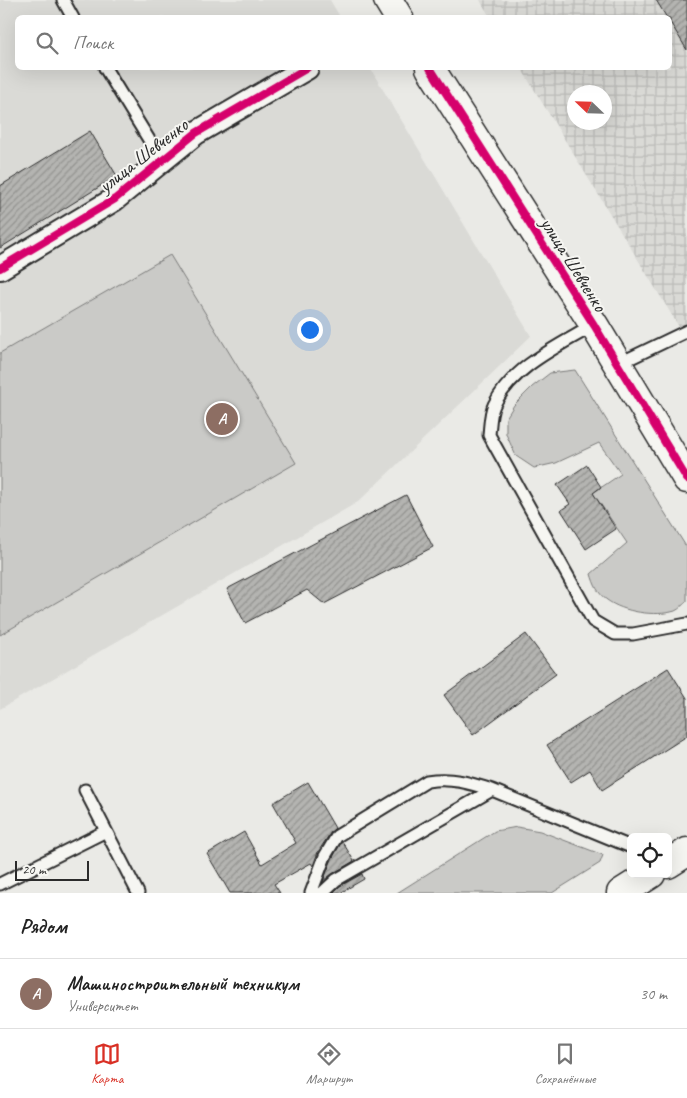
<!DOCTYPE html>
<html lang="ru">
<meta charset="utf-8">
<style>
:root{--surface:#fff;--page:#f6f6f6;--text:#222;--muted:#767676;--line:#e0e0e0;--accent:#d93025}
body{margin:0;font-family:Caveat,sans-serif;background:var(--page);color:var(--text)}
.controls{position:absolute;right:15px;bottom:15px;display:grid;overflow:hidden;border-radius:8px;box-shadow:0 5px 20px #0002}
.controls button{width:45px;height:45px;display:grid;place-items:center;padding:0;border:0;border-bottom:1px solid var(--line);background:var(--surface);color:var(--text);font:25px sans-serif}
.compass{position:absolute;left:567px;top:85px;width:45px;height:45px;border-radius:50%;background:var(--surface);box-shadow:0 5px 20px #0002;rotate:293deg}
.scale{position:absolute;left:15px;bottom:12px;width:74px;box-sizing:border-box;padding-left:5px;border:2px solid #2b2b2b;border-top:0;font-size:14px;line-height:18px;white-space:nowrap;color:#2b2b2b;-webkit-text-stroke:4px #f6f6f2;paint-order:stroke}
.you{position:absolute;left:309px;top:329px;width:18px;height:18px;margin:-12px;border:4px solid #fff;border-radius:50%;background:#1a73e8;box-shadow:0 0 0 8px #1a73e833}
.badge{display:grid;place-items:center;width:32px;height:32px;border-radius:50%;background:var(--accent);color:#fff;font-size:16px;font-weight:700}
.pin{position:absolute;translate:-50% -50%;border:2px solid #fff;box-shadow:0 1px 5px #0006}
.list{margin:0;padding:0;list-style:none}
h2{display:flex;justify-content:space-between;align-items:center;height:65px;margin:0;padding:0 20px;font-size:21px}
h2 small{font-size:16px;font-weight:400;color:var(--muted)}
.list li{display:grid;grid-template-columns:32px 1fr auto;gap:15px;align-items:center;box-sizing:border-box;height:70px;padding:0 20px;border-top:1px solid var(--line)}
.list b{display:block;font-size:19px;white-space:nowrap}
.list p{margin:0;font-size:16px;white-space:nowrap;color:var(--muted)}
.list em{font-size:16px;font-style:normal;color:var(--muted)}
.icon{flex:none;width:28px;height:28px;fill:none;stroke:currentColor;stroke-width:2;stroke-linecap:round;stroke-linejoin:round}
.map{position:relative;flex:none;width:687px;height:893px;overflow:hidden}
.search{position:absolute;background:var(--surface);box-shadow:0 5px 20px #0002;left:15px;right:15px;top:15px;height:55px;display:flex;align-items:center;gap:12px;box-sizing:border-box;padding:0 18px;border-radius:8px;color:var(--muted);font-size:19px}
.sheet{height:135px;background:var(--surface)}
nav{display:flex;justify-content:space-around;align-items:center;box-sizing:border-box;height:70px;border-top:1px solid var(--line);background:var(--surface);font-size:14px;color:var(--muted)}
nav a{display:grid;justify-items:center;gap:2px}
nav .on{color:var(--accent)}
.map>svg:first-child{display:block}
.built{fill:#dadad6}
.industrial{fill:url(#industrial-grid);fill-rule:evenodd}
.green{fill:#cacac7;stroke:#7a7a79}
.building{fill:url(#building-hatch);stroke:#2b2b2b}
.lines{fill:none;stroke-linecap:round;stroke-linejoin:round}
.lane-casing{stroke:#2b2b2b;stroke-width:15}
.street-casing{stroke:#2b2b2b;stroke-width:26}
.secondary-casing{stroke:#2b2b2b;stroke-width:31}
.primary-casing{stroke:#2b2b2b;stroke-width:31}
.lane{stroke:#f6f6f2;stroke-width:11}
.street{stroke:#f6f6f2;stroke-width:22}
.secondary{stroke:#f6f6f2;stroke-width:28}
.primary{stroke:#f6f6f2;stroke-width:28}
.cycleway-casing{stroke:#f6f6f2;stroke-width:11}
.cycleway{stroke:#d6006c;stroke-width:8}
.labels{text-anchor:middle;stroke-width:4;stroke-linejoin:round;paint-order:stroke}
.street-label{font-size:20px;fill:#2b2b2b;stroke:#f6f6f2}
</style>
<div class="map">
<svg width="687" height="893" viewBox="0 0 687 893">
<defs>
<pattern id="industrial-grid" width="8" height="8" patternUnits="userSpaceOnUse" patternTransform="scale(1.25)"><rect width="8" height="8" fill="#dadad6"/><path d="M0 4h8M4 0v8" fill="none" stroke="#bbbbb8"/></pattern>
<pattern id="building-hatch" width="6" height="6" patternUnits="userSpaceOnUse" patternTransform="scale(1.25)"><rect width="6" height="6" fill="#b4b4b1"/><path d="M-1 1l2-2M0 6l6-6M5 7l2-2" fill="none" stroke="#939390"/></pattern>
</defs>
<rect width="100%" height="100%" fill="#eaeae6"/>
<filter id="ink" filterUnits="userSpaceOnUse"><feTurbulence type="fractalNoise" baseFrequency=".02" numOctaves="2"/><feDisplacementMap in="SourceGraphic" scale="10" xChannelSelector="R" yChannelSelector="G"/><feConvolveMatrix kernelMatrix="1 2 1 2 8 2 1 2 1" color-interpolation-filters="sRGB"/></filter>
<g filter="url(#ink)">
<path class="built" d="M 0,0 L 330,0 L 340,17 L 18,18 L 18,68 L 370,68 L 531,336 L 358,502 L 0,709 Z"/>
<path class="industrial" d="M 480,0 L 687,0 L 687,340 L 521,68 L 670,68 L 670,18 L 490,17 ZM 574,92 L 604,92 L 604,122 L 574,122 Z"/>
<path class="green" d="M 170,255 L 296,463 L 0,635 L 0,353 Z
M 575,370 L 687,548 L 687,601 C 683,604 680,609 675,611 C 655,617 623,612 607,600 C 598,594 594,584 591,574 L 627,543 L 593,493 L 621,474 L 599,443 L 556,463 L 534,468 L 516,456 L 506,434 L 506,418 L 514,405 L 532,387 L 550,373 Z
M 517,827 L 540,831 L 603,855 L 600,863 L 552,893 L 397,893 L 495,831 Z"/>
<path class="building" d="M 656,0 L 687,0 L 687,50 L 670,22 L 670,18 L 667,18 Z
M 90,131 L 117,176 L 0,248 L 0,186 Z
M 587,465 L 601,487 L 593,493 L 616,529 L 586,549 L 561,510 L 570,504 L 557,485 Z
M 406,495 L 433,547 L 324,604 L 307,590 L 245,623 L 227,589 Z
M 526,634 L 556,674 L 473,735 L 444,695 Z
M 668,668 L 687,698 L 687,736 L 602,790 L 590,770 L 571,782 L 547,745 Z
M 308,782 L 335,828 L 331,832 L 318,852 L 313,866 L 311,863 L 274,884 L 280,893 L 230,893 L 207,854 L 244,832 L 262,864 L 296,843 L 273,803 Z
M 342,841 L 354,861 L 332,874 L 323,881 L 332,859 Z
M 362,874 L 364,879 L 340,893 L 333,893 L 340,886 Z"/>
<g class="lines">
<g class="lane-casing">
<path id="lane" d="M 63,0 L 73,18
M 105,68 L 162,161
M 594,325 C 559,346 513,366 494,405 C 490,413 490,426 489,435 L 593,621 L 615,634 L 633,634 L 687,624
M 618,364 L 687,331
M 85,790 L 138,893
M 0,884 L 106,831
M 311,893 L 325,856 L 337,836 L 427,781 C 451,777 470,783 492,790
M 322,893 L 336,880 L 492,790 L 631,847"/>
</g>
<g class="street-casing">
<path id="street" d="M 0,268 L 115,199 L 196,133 L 307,68"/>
</g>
<g class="secondary-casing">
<path id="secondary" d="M 388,0 L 399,18
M 430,68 L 594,325 L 687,479"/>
</g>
<g class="primary-casing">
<path id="primary" d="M 668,864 L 687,852
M 621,893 L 651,874"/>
</g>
<use href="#lane" class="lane"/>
<use href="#street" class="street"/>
<use href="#secondary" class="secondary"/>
<use href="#primary" class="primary"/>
<g class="cycleway-casing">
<path id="cycleway" d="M 430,68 L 594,325 L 687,479
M 0,268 L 115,199 L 196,133 L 307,68"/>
</g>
<use href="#cycleway" class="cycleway"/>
</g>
</g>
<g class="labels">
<g class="street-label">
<text transform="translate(143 155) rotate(-38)" y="7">улица Шевченко</text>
<text transform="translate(574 264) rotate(58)" y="7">улица Шевченко</text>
</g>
</g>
</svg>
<div class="controls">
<button><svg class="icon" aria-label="locate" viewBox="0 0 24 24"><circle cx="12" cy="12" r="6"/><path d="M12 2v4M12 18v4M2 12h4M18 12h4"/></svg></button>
</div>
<svg class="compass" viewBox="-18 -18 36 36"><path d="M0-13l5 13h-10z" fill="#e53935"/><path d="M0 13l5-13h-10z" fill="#767676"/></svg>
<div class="scale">20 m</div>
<div class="you"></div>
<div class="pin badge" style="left:222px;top:419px;background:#8d6e63">A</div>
<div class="search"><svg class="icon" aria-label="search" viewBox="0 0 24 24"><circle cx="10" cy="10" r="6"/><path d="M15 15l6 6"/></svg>Поиск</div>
</div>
<section class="sheet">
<h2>Рядом<small></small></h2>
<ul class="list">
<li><span class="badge" style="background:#8d6e63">A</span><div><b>Машиностроительный техникум</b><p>Университет</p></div><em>30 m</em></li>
</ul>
</section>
<nav>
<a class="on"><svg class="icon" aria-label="map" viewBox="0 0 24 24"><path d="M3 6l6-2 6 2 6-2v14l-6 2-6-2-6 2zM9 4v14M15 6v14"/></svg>Карта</a>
<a><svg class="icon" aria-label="directions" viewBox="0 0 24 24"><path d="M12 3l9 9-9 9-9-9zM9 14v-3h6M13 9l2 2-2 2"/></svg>Маршрут</a>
<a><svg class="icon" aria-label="saved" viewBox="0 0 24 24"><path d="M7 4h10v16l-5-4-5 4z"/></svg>Сохранённые</a>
</nav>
